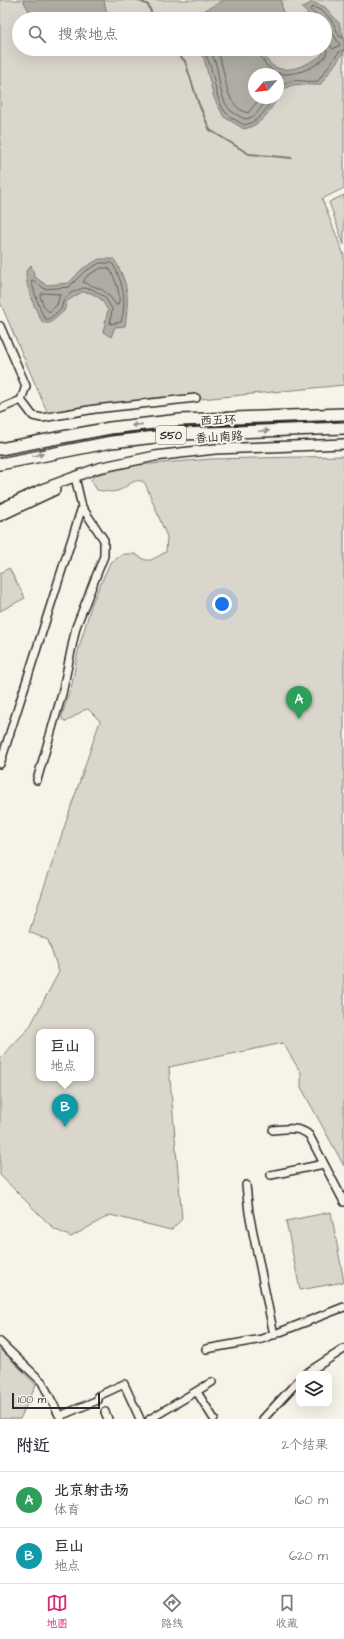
<!DOCTYPE html>
<html lang="zh">
<meta charset="utf-8">
<style>
:root{--surface:#fff;--page:#f2f2f3;--text:#2b2b33;--muted:#7c7c81;--line:#e1e1e2;--accent:#db2777}
body{margin:0;font-family:"Architects Daughter","LXGW WenKai TC",sans-serif;background:var(--page);color:var(--text)}
.controls{position:absolute;right:12px;bottom:12px;display:grid;overflow:hidden;border-radius:8px;box-shadow:0 4px 16px #0002}
.controls button{width:36px;height:36px;display:grid;place-items:center;padding:0;border:0;border-bottom:1px solid var(--line);background:var(--surface);color:var(--text);font:20px sans-serif}
.compass{position:absolute;left:248px;top:68px;width:36px;height:36px;border-radius:50%;background:var(--surface);box-shadow:0 4px 16px #0002;rotate:242deg}
.scale{position:absolute;left:12px;bottom:10px;width:88px;box-sizing:border-box;padding-left:4px;border:2px solid #2b2b2b;border-top:0;font-size:11px;line-height:14px;white-space:nowrap;color:#2b2b2b;-webkit-text-stroke:3px #f7f3e8;paint-order:stroke}
.you{position:absolute;left:222px;top:604px;width:14px;height:14px;margin:-10px;border:3px solid #fff;border-radius:50%;background:#1a73e8;box-shadow:0 0 0 6px #1a73e833}
.badge{display:grid;place-items:center;width:26px;height:26px;border-radius:50%;background:var(--accent);color:#fff;font-size:13px;font-weight:700}
.pin{position:absolute;translate:-50% -33px;filter:drop-shadow(0 1px 2px #0008)}
.pin::after{content:'';position:absolute;top:21px;width:14px;height:12px;background:inherit;clip-path:polygon(0 0,100% 0,50% 100%)}
.popup{position:absolute;left:36px;top:1029px;width:58px;height:52px;box-sizing:border-box;display:grid;place-content:center;border-radius:8px;background:var(--surface);filter:drop-shadow(0 1px 3px #0005);font-size:13px;white-space:nowrap;color:var(--muted)}
.popup b{font-size:15px;color:var(--text)}
.popup::after{content:'';position:absolute;left:50%;top:100%;margin-left:-8px;border:8px solid transparent;border-top-color:var(--surface)}
.list{margin:0;padding:0;list-style:none}
h2{display:flex;justify-content:space-between;align-items:center;height:52px;margin:0;padding:0 16px;font-size:17px}
h2 small{font-size:13px;font-weight:400;color:var(--muted)}
.list li{display:grid;grid-template-columns:26px 1fr auto;gap:12px;align-items:center;box-sizing:border-box;height:56px;padding:0 16px;border-top:1px solid var(--line)}
.list b{display:block;font-size:15px;white-space:nowrap}
.list p{margin:0;font-size:13px;white-space:nowrap;color:var(--muted)}
.list em{font-size:13px;font-style:normal;color:var(--muted)}
.icon{flex:none;width:22px;height:22px;fill:none;stroke:currentColor;stroke-width:2;stroke-linecap:round;stroke-linejoin:round}
.map{position:relative;flex:none;width:344px;height:1419px;overflow:hidden}
.search{position:absolute;background:var(--surface);box-shadow:0 4px 16px #0002;left:12px;right:12px;top:12px;height:44px;display:flex;align-items:center;gap:10px;box-sizing:border-box;padding:0 14px;border-radius:22px;color:var(--muted);font-size:15px}
.sheet{height:164px;background:var(--surface)}
nav{display:flex;justify-content:space-around;align-items:center;box-sizing:border-box;height:56px;border-top:1px solid var(--line);background:var(--surface);font-size:11px;color:var(--muted)}
nav a{display:grid;justify-items:center;gap:2px}
nav .on{color:var(--accent)}
.map>svg:first-child{display:block}
.green{fill:#dad6cc;stroke:#82807c;fill-rule:evenodd}
.water{fill:#afaca4;stroke:#7a7874}
.lines{fill:none;stroke-linecap:round;stroke-linejoin:round}
.shore{stroke:#605f5b;stroke-width:1}
.stream{stroke:#7a7874;stroke-width:2}
.minor-casing{stroke:#2b2b2b;stroke-width:10}
.major-casing{stroke:#2b2b2b;stroke-width:12}
.highway-casing{stroke:#2b2b2b;stroke-width:14}
.minor{stroke:#f7f3e8;stroke-width:7}
.major{stroke:#f7f3e8;stroke-width:9}
.highway{stroke:#f7f3e8;stroke-width:11}
.oneway{fill:#918f8a}
.labels{text-anchor:middle;stroke-width:4;stroke-linejoin:round;paint-order:stroke}
.shield{fill:#f7f3e8;stroke:#686764;stroke-width:1}
.shield-label{font-size:11px;font-weight:bold;fill:#2b2b2b}
.street-label{font-size:12px;fill:#2b2b2b;stroke:#f7f3e8}
</style>
<div class="map">
<svg width="344" height="1419" viewBox="0 0 344 1419">
<rect width="100%" height="100%" fill="#f7f3e8"/>
<filter id="ink" filterUnits="userSpaceOnUse"><feTurbulence type="fractalNoise" baseFrequency=".025" numOctaves="2"/><feDisplacementMap in="SourceGraphic" scale="8" xChannelSelector="R" yChannelSelector="G"/><feConvolveMatrix kernelMatrix="1 2 1 2 8 2 1 2 1" color-interpolation-filters="sRGB"/></filter>
<g filter="url(#ink)">
<path class="green" d="M 0,0 L 344,0 L 344,188 L 322,199 L 344,255 L 344,385 L 48,414 L 0,302 ZM 19,19 L 325,19 L 325,49 L 19,49 ZM 254,74 L 278,74 L 278,98 L 254,98 Z
M 344,195 L 344,245 L 329,202 Z
M 344,456 L 344,1166 L 301,1087 L 301,1073 L 283,1043 L 169,1067 L 182,1219 L 171,1230 L 110,1215 L 71,1237 L 54,1229 L 0,1175 L 0,1058 L 29,1028 L 59,972 L 48,940 L 29,932 L 100,721 L 88,709 L 84,710 L 66,722 L 62,719 L 62,715 L 72,684 L 78,651 L 92,603 L 110,563 L 123,554 L 135,554 L 145,560 L 151,560 L 166,552 L 167,537 L 145,483 C 134,475 127,489 117,491 C 111,493 104,491 97,490 L 91,480 L 95,475 L 138,465 L 211,459 ZM 39,1032 L 91,1032 L 91,1078 L 39,1078 Z
M 9,568 L 25,598 L 0,611 L 0,573 Z
M 331,1212 L 344,1282 L 300,1290 L 286,1221 Z
M 0,1348 L 36,1385 L 20,1419 L 0,1419 Z"/>
<path class="water" d="M 23,0 L 104,0 L 108,19 L 33,19 Z
M 224,0 L 281,0 L 283,14 L 277,19 L 183,19 L 196,15 Z
M 312,2 L 325,7 L 339,23 L 344,40 L 344,52 L 320,85 C 302,86 289,79 278,97 L 278,74 L 254,74 L 254,98 L 277,98 C 269,113 261,125 244,129 L 224,117 L 214,98 L 204,58 L 195,49 L 263,49 C 270,82 303,68 322,55 L 323,49 L 325,49 L 325,19 L 314,19 L 302,8 Z
M 99,259 L 114,259 C 129,284 129,298 125,326 L 115,327 L 111,337 L 103,332 L 108,310 L 101,299 L 91,293 L 82,292 L 67,301 L 64,311 L 50,323 L 43,323 C 34,307 26,290 26,271 L 31,265 L 35,277 L 46,285 L 69,283 L 82,269 Z"/>
<g class="lines">
<path class="shore" d="M 316,19 L 316,15 L 310,10 L 312,7 C 327,10 334,23 339,36 L 344,38
M 325,21 L 340,45 L 333,49 L 325,40
M 201,49 C 218,67 211,99 228,115 C 233,119 239,122 244,125 C 259,122 266,110 273,98
M 208,49 C 223,66 215,95 231,111 C 235,114 241,117 245,119 C 256,118 262,107 267,98
M 216,49 C 228,68 221,106 248,113 L 260,98
M 259,49 C 260,60 271,74 283,74 C 297,75 325,65 327,51 L 325,46
M 278,90 C 291,75 301,83 318,81 L 339,52 L 344,50
M 100,263 L 112,263 C 123,280 127,302 121,322 L 110,324 L 112,309 L 105,297 L 92,289 L 83,288 L 71,293 L 64,299 L 61,309 L 49,319 L 45,319 L 40,309 L 31,281 L 33,280 L 45,289 L 69,287 L 84,272 Z
M 101,268 L 109,268 C 115,277 122,296 118,305 L 116,305 C 103,286 101,290 83,282 L 87,276 Z
M 43,293 L 60,294 L 57,305 L 49,312 L 44,307 L 40,296 Z"/>
<path class="stream" d="M 138,0 L 148,5 L 154,19
M 172,49 L 185,61 L 198,102 L 210,130 L 249,154 L 292,158"/>
<g class="minor-casing">
<path id="minor" d="M 0,326 L 26,386 L 21,400 L 0,409
M 21,400 L 33,416 L 42,418 L 95,409 L 196,398
M 0,764 L 82,507 L 75,477
M 37,780 L 62,694 L 76,627 L 104,556 L 104,540 L 82,507
M 273,1130 C 285,1129 299,1126 309,1135 L 344,1202
M 271,1175 L 324,1164
M 246,1185 L 249,1213 L 274,1335
M 0,1342 L 42,1382 L 61,1419
M 206,1349 L 262,1339 L 344,1307
M 305,1374 L 344,1349
M 197,1392 L 214,1419
M 105,1412 L 108,1419
M 60,1416 L 98,1400 L 98,1396 L 124,1384 L 140,1419
M 150,1419 L 212,1382
M 263,1419 L 299,1380"/>
</g>
<g class="major-casing">
<path id="major" d="M 0,509 L 42,489 L 98,468 L 155,456 L 215,449 L 344,444
M 0,516 L 55,490"/>
</g>
<g class="highway-casing">
<path id="highway" d="M 0,449 L 110,428 L 180,420 L 344,414
M 0,464 L 112,442 L 182,434 L 344,428"/>
</g>
<use href="#minor" class="minor"/>
<use href="#major" class="major"/>
<use href="#highway" class="highway"/>
</g>
<defs><path id="oneway-solid" d="M-6-.8H1V-3.2L6.5 0L1 3.2V.8H-6Z"/></defs>
<g class="oneway">
<use href="#oneway-solid" transform="translate(137 425) rotate(174)"/>
<use href="#oneway-solid" transform="translate(264 431) rotate(-2)"/>
<use href="#oneway-solid" transform="translate(38 455) rotate(-12)"/>
</g>
</g>
<g class="labels">
<rect class="shield" x="156" y="426" width="30" height="18" rx="3"/>
<g class="shield-label">
<text x="171" y="439">S50</text>
</g>
<g class="street-label">
<text transform="translate(218 420) rotate(-2)" y="4">西五环</text>
<text transform="translate(219 437) rotate(-3)" y="4">香山南路</text>
</g>
</g>
</svg>
<div class="controls">
<button><svg class="icon" aria-label="layers" viewBox="0 0 24 24"><path d="M12 4l9 5-9 5-9-5zM3 14l9 5 9-5"/></svg></button>
</div>
<svg class="compass" viewBox="-18 -18 36 36"><path d="M0-13l5 13h-10z" fill="#e53935"/><path d="M0 13l5-13h-10z" fill="#7c7c81"/></svg>
<div class="scale">100 m</div>
<div class="you"></div>
<div class="pin badge" style="left:299px;top:719px;background:#2e9e5b">A</div>
<div class="pin badge" style="left:65px;top:1127px;background:#0f9aa8">B</div>
<div class="popup"><b>巨山</b>地点</div>
<div class="search"><svg class="icon" aria-label="search" viewBox="0 0 24 24"><circle cx="10" cy="10" r="6"/><path d="M15 15l6 6"/></svg>搜索地点</div>
</div>
<section class="sheet">
<h2>附近<small>2个结果</small></h2>
<ul class="list">
<li><span class="badge" style="background:#2e9e5b">A</span><div><b>北京射击场</b><p>体育</p></div><em>160 m</em></li>
<li><span class="badge" style="background:#0f9aa8">B</span><div><b>巨山</b><p>地点</p></div><em>620 m</em></li>
</ul>
</section>
<nav>
<a class="on"><svg class="icon" aria-label="map" viewBox="0 0 24 24"><path d="M3 6l6-2 6 2 6-2v14l-6 2-6-2-6 2zM9 4v14M15 6v14"/></svg>地图</a>
<a><svg class="icon" aria-label="directions" viewBox="0 0 24 24"><path d="M12 3l9 9-9 9-9-9zM9 14v-3h6M13 9l2 2-2 2"/></svg>路线</a>
<a><svg class="icon" aria-label="saved" viewBox="0 0 24 24"><path d="M7 4h10v16l-5-4-5 4z"/></svg>收藏</a>
</nav>
